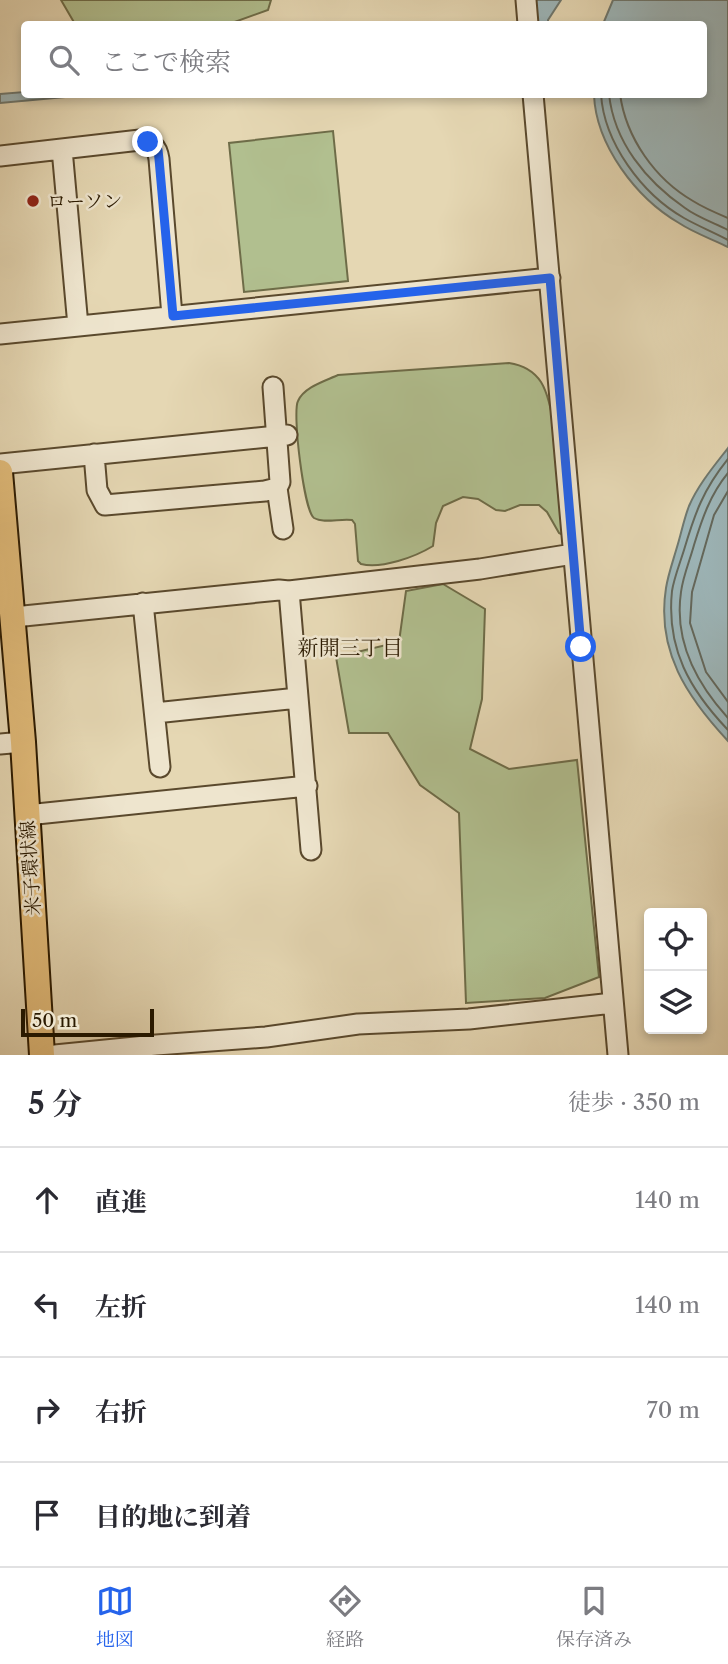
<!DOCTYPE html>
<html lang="ja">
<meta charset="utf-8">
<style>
:root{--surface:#fff;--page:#f2f2f3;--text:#2b2b33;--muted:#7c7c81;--line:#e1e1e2;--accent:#2563eb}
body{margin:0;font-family:"Libre Caslon Text","Noto Serif JP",serif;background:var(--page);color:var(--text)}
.controls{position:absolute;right:21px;bottom:21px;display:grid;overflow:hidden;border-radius:7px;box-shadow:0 4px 10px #0003}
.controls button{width:63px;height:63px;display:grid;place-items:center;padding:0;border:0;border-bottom:2px solid var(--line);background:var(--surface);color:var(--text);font:35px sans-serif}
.scale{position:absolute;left:21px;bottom:18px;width:133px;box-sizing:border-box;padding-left:7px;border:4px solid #2b1a00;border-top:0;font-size:19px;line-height:24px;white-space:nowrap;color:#2b1a00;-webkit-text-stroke:5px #eee5ce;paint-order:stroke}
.stop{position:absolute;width:21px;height:21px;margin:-16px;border:5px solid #2563eb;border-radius:50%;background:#fff}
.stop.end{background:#2563eb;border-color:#fff;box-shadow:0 2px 7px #0008}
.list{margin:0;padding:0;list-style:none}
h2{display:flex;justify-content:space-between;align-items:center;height:91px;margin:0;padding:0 28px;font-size:30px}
h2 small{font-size:23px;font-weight:400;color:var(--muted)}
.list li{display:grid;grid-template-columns:46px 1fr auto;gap:21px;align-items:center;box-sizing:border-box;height:105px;padding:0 28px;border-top:2px solid var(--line)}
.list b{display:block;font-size:26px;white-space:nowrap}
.list em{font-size:23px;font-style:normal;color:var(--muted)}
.icon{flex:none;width:38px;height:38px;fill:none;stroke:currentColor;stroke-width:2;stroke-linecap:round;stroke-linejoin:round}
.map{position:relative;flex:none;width:728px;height:1055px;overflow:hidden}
.search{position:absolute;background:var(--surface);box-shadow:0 4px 10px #0003;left:21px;right:21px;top:21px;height:77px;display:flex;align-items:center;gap:18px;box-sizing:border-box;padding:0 24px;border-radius:7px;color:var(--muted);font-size:26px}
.sheet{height:511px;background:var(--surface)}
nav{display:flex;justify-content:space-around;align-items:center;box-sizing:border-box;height:98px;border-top:2px solid var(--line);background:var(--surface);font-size:19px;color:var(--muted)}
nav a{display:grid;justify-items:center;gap:4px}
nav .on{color:var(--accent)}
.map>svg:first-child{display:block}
.green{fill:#b1bf8f;stroke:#6e6c48;stroke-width:2}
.water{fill:#9db6b9;stroke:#6f786f;stroke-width:2}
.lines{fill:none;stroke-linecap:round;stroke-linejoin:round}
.shore{stroke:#64685c;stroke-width:2}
.minor-casing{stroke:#5a492d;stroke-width:23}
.major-casing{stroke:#2b1a00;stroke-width:28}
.minor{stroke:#eee5ce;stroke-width:19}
.major{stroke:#e2bc7a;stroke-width:24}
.route{stroke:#2563eb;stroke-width:9}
.poi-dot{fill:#8f2418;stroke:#eee5ce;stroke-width:2.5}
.labels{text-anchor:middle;stroke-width:5;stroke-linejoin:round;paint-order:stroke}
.poi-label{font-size:19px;fill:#2b1a00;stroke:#eee5ce;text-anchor:start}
.street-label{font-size:19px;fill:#2b1a00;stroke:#eee5ce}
.neighbourhood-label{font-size:21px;fill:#2b1a00;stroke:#eee5ce}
</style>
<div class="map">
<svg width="728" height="1055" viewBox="0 0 728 1055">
<rect width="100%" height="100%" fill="#e5d7b3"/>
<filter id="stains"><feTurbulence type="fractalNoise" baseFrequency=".00286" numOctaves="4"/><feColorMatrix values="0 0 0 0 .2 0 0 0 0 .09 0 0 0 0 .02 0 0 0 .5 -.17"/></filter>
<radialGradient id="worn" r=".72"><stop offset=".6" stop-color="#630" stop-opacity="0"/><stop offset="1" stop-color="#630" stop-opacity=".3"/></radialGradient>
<path class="green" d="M 61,0 L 271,0 L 268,10 L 229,24 L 75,24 Z
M 333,131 L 348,281 L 244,292 L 229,143 Z
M 509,363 C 523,365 533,370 541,382 C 559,411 559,498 563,535 L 559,533 L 547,512 L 539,505 L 520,505 L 505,511 L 496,510 L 478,499 L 463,497 L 443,506 L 436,523 L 433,546 C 415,557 382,569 361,564 L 358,561 L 355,524 L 352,520 C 341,518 324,524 314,518 C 304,511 292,412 298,401 C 304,387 325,381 338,375 Z
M 443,584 L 485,609 L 482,699 L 470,749 L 509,769 L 577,760 L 599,977 L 545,998 L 466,1003 L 459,813 L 420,785 L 388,733 L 349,733 L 336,657 L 399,642 L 406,591 Z"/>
<path class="water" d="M 535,0 L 561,0 L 548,20 L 548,24 L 536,24 Z
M 613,0 L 728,0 L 728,247 C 712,239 694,233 679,223 C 636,198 596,145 594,95 L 704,94 L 704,24 L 603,24 Z
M 24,92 L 24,94 L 87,95 L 0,103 L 0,94 Z
M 728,448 L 728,741 C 687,697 656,651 666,588 C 668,575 673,561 677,547 C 681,534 684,519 689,506 C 698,485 714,466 728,448 Z"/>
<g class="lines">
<path class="shore" d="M 601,94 C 604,143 642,194 684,218 C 698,226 713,232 728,240
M 609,94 C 614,142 646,181 685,208 C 697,217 714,223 728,230
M 620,94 C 626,138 655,179 693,201 C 704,208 716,213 728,218
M 728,459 C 703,490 695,513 684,550 C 680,563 674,578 672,591 C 666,649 690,690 728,730
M 728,473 C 710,495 702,519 694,545 C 690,560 683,576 681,592 C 674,640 696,683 728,718
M 728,491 L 714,515 L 692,592 L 690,623 L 706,672 L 728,702"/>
<g class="minor-casing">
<path id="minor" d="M 526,0 L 528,24
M 533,94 L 618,1055
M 62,149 L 78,326
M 0,156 L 140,140 C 152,143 157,146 159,159 L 172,316
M 0,334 L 550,278
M 94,454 L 97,490 L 105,505 L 265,491 L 277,488 L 280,482 L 273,387
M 0,464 L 287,435
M 277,488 L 283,529
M 289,591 L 311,850
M 143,603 L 160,767
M 14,617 L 279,590 L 289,591 L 480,569 L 573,554
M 155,713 L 298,698
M 0,744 L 23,742
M 27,815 L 307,786
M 55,1055 L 156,1045 L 266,1037 L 358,1024 L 469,1019 L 613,1003"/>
</g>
<g class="major-casing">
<path id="major" d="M 0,472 L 23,742 L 42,1055"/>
</g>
<use href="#minor" class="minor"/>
<use href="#major" class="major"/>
</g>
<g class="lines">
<path class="route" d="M 148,142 L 158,150 L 159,159 L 173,316 L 550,278 L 581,647"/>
</g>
<circle class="poi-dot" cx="33" cy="201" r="7"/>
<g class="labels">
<g class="poi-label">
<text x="47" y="208">ローソン</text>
</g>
<g class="street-label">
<text transform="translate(30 868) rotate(-94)" y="7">米子環状線</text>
</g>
<g class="neighbourhood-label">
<text x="350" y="655">新開三丁目</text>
</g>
</g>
<rect width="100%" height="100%" filter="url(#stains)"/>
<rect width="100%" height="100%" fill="url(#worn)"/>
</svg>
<div class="controls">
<button><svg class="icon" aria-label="locate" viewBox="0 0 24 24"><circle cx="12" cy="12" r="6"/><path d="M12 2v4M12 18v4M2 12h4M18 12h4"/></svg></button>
<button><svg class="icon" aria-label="layers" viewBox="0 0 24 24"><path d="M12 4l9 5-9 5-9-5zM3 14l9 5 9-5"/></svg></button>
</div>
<div class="scale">50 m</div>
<div class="stop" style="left:581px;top:647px"></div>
<div class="stop end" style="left:148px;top:142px"></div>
<div class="search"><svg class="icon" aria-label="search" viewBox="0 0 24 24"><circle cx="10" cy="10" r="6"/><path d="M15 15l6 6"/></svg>ここで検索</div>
</div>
<section class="sheet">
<h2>5 分<small>徒歩 · 350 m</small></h2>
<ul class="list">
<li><svg class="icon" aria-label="ahead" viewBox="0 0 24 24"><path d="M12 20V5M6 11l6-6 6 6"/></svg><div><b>直進</b></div><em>140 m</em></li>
<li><svg class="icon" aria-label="left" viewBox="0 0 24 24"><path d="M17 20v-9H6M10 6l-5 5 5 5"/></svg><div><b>左折</b></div><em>140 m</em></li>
<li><svg class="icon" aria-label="right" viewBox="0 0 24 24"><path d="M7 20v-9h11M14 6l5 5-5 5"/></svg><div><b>右折</b></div><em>70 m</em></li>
<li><svg class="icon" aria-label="arrive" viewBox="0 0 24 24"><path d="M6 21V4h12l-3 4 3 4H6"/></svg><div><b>目的地に到着</b></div></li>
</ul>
</section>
<nav>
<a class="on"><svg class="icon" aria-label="map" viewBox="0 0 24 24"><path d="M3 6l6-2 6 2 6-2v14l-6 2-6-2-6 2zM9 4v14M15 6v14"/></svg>地図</a>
<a><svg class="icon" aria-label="directions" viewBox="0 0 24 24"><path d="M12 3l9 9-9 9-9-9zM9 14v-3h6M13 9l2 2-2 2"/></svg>経路</a>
<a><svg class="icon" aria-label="saved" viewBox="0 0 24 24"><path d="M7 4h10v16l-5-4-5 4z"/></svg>保存済み</a>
</nav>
